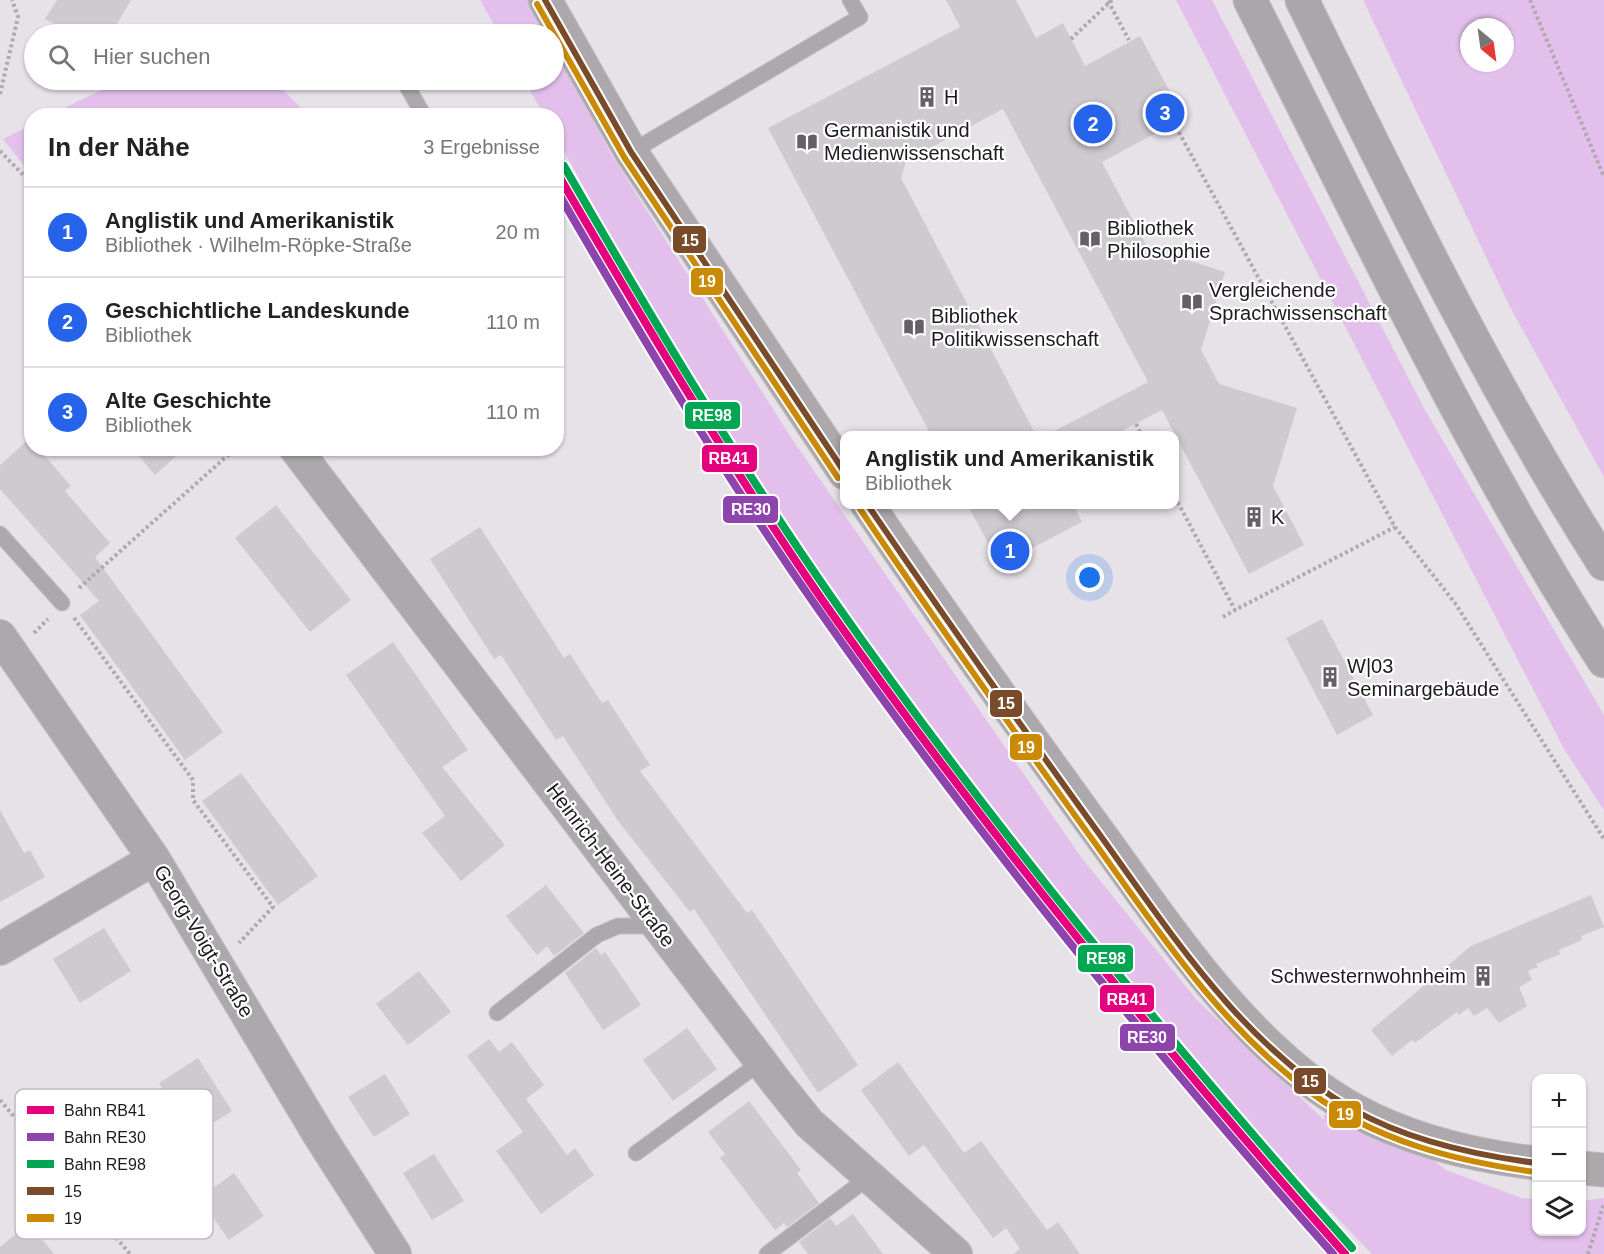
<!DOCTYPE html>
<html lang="de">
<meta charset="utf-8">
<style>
:root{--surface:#fff;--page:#f6f6f6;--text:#222;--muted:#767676;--line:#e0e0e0;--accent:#2563eb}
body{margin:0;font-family:Arial,sans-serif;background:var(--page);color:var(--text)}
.controls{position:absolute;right:18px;bottom:18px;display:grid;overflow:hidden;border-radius:12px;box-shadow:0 2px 4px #0004}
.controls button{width:54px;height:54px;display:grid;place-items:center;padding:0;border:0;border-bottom:2px solid var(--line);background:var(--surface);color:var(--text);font:30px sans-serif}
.compass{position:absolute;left:1460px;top:18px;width:54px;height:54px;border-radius:50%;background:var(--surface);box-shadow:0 2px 4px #0004;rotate:151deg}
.you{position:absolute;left:1090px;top:578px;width:21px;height:21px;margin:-15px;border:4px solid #fff;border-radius:50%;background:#1a73e8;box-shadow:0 0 0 9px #1a73e833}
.badge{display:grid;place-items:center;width:39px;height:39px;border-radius:50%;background:var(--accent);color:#fff;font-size:20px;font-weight:700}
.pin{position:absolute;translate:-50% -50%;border:3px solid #fff;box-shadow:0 2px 6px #0006}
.popup{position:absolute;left:840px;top:431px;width:339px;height:78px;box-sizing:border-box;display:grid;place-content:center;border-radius:12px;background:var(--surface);filter:drop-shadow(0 2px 4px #0005);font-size:20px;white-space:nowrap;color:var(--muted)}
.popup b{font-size:22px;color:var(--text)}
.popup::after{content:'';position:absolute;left:50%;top:100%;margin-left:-12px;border:12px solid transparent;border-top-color:var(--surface)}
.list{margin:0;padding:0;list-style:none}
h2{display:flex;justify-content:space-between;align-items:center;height:78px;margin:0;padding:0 24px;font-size:26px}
h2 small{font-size:20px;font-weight:400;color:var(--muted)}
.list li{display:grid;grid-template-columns:39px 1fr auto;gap:18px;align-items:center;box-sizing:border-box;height:90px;padding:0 24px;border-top:2px solid var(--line)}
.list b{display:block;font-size:22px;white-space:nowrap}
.list p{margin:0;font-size:20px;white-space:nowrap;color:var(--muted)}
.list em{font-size:20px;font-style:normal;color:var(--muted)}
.icon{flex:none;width:33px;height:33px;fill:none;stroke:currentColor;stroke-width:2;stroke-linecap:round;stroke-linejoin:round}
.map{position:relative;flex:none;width:1604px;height:1254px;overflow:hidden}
.search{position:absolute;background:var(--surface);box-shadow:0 2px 4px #0004;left:24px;top:24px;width:540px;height:66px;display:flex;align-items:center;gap:15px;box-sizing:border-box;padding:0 21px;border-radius:33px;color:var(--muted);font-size:22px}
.panel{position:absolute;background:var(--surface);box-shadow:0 2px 4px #0004;left:24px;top:108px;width:540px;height:348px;border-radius:24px}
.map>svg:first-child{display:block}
.green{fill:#e2c0eb;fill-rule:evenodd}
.building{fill:#cfcad0}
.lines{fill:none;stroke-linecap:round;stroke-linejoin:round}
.lane-casing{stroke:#c2bec3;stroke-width:17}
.street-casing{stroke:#c2bec3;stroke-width:34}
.secondary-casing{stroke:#c2bec3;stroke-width:35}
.highway-casing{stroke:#c2bec3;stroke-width:35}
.path{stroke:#aeaaaf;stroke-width:4;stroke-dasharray:3 3;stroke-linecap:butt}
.lane{stroke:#aca9ac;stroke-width:15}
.street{stroke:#aca9ac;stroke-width:32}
.secondary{stroke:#aca8ac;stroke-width:33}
.highway{stroke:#aba6ac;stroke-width:33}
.bus-1-casing{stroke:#fff;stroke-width:10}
.bus-2-casing{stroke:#fff;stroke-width:10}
.bus-1{stroke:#7a4b2a;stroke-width:6}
.bus-2{stroke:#cb8a06;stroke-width:6}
.rail-1-casing{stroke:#fff;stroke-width:12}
.rail-2-casing{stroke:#fff;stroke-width:12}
.rail-3-casing{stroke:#fff;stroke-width:12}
.rail-1{stroke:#e5007d;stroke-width:8}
.rail-2{stroke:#8e44ad;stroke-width:8}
.rail-3{stroke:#00a651;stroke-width:8}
.labels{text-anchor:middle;stroke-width:4.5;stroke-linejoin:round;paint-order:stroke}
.poi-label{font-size:20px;fill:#1d1a1e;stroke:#fff;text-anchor:start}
.street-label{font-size:20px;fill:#1d1a1e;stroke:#fff}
.key{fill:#fff;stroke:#bbbabc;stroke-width:1.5}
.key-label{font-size:16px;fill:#1d1a1e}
.line-badge{stroke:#fff;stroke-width:2}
.badge-label{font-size:16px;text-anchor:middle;font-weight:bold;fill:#fff}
</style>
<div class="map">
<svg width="1604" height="1254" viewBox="0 0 1604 1254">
<rect width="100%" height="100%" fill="#e7e1e8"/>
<path class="green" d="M 480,0 L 528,0 L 547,34 L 499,34 Z
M 1176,0 L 1212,0 L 1425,410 L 1604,715 L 1604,810 L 1564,749 Z
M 1363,0 L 1604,0 L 1604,477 L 1510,307 ZM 1469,27 L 1505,27 L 1505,63 L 1469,63 Z
M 554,47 L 611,154 L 792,439 L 1081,857 L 1196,999 L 1324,1120 L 1324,1114 L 1428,1156 L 1446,1170 L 1522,1198 L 1536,1199 L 1536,1232 L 1582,1232 L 1582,1201 L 1604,1198 L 1604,1254 L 1372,1254 L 1293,1172 L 1041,877 L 896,687 L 748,472 L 628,268 L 557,138 L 556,116 L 544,115 L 524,80 L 554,80 Z
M 122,80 L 273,80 L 308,115 L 50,115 Z
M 31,125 L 31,174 L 3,139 Z"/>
<path class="building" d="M 57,0 L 131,0 L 111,34 L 52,34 L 57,26 L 45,19 Z
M 946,0 L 1016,0 L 1036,38 L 1063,23 L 1085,66 L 1140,36 L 1184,118 L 1102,162 L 1147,247 L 1225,272 L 1201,350 L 1219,384 L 1297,408 L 1273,486 L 1304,545 L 1249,574 L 1162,410 L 1114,435 L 1047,435 L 1148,382 L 1003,109 L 906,161 L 901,178 L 1036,435 L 931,435 L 768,128 L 960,27 Z
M 29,439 L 32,448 L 38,448 L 71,486 L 65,491 L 110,543 L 95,557 L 223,732 L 185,760 L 80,615 L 99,601 L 0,489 L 0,465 Z
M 132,448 L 185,448 L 155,475 Z
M 967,504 L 1073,504 L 1082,522 L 1000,565 Z
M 276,505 L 351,600 L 310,632 L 235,538 Z
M 480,527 L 564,658 L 570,654 L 602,703 L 608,700 L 650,765 L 640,771 L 747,913 L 752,910 L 858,1065 L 818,1093 L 694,909 L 690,912 L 618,821 L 563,736 L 556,740 L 501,655 L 494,659 L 430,559 Z
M 1322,619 L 1373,715 L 1337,735 L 1286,638 Z
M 393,642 L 468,750 L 442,767 L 505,845 L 461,881 L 422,833 L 445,816 L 346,675 Z
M 241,773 L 318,876 L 278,905 L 202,801 Z
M 0,810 L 24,853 L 30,850 L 45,877 L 0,902 Z
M 546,885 L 584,933 L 554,956 L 547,946 L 537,955 L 506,916 Z
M 1591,895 L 1604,927 L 1581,936 L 1582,940 L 1559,950 L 1560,954 L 1536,964 L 1538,967 L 1528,971 L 1532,980 L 1519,987 L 1527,1006 L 1499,1023 L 1487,1008 L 1474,1016 L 1468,1008 L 1459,1015 L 1457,1012 L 1415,1043 L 1412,1040 L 1392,1056 L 1371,1030 L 1471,946 Z
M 104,928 L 131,971 L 80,1003 L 53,959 Z
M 596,948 L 601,955 L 605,952 L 641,1005 L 603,1030 L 565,973 Z
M 419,971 L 451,1012 L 408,1045 L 376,1004 Z
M 687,1028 L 717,1069 L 673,1101 L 643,1060 Z
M 489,1039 L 499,1052 L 512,1042 L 544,1085 L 526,1099 L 567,1155 L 575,1148 L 594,1175 L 541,1214 L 496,1151 L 523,1132 L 467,1056 Z
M 198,1058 L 232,1111 L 174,1148 L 162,1130 L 181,1118 L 159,1083 Z
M 898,1062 L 964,1153 L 981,1141 L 1047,1230 L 1058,1222 L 1080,1254 L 1013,1254 L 1020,1249 L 1006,1228 L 993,1238 L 924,1145 L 909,1156 L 861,1090 Z
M 385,1074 L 410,1114 L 374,1137 L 348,1097 Z
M 749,1101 L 801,1170 L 797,1173 L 819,1203 L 787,1227 L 784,1223 L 775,1230 L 720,1158 L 725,1154 L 708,1132 Z
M 434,1154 L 464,1201 L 432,1220 L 403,1173 Z
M 234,1173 L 264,1216 L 229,1240 L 199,1198 Z
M 853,1214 L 883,1254 L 808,1254 L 799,1242 L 830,1218 L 836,1226 Z
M 29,1223 L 54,1254 L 0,1254 L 0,1247 Z"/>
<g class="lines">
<g class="lane-casing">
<path id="lane" d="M 408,88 L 424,116
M 631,152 L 860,17 L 850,0
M 0,534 L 62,603
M 497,1013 L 597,935 L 618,926 L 658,926
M 636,1153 L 761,1062
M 767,1254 L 869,1177"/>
</g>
<g class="street-casing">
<path id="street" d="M 295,448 L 777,1083 L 809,1123 L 956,1254
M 0,636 L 154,859 L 319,1135 L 395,1254
M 0,949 L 154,859"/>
</g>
<g class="secondary-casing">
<path id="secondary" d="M 545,0 L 631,152 L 845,473
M 867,504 C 943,616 1021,726 1101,836 C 1171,932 1248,1051 1354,1110 C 1409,1140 1475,1156 1536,1163
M 1582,1168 L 1604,1170"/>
</g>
<g class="highway-casing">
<path id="highway" d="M 1250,0 C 1363,223 1469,451 1604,661
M 1302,0 C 1396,191 1489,384 1604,564"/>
</g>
<path class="path" d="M 1530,0 L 1604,177
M 1108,1 L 1129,40
M 1071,39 L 1112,0
M 0,94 L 18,17 L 12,0
M 1176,127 L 1395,527 L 1455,603 L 1604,839
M 0,151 L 32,184
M 1136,424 L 1142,436
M 1175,497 L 1235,610 L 1395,527
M 79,588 L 236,448
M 1223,617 L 1235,610
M 74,618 L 193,780 L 193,800 L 273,907 L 239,943
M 34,633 L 48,619
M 0,1100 L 130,1254
M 1588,1254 L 1604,1203"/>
<use href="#lane" class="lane"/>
<use href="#street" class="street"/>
<use href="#secondary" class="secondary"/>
<use href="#highway" class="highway"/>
<g class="bus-1-casing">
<path id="bus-1" d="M 545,0 L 631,152 L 845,473
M 867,504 C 941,612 1016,719 1092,824 C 1167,927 1240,1045 1354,1110 C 1409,1141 1474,1155 1536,1163"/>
</g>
<g class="bus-2-casing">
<path id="bus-2" d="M 537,4 L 624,157 L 838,478
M 860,509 C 935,620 1013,730 1092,839 C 1157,929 1220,1026 1310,1092 C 1376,1141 1455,1161 1535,1172"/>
</g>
<use href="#bus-1" class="bus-1"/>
<use href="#bus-2" class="bus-2"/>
<g class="rail-1-casing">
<path id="rail-1" d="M 556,171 C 641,317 727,462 823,601 C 984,830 1160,1045 1345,1254"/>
</g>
<g class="rail-2-casing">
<path id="rail-2" d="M 556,189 C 638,331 722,472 816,606 C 975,833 1149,1046 1333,1254"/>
</g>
<g class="rail-3-casing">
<path id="rail-3" d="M 564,166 C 648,312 734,457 830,595 C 990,824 1167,1039 1352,1248"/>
</g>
<use href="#rail-1" class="rail-1"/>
<use href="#rail-2" class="rail-2"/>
<use href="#rail-3" class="rail-3"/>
</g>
<defs>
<g id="building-bare" transform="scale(1.62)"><path d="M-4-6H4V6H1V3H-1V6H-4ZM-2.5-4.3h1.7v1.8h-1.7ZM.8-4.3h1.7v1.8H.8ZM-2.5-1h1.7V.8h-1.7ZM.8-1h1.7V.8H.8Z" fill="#646065" stroke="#fff" stroke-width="2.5" paint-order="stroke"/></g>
<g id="library-bare" transform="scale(1.62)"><path d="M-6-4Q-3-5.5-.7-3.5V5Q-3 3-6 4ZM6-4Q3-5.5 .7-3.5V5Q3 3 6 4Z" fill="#646065" stroke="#fff" stroke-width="2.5" paint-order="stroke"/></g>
</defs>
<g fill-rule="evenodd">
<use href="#building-bare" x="927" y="97"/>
<use href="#library-bare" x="807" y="142"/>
<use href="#library-bare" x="1090" y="239"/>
<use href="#library-bare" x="1192" y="302"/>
<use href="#library-bare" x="914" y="327"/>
<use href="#building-bare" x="1254" y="517"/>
<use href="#building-bare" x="1330" y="677"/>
<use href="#building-bare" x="1483" y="976"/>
</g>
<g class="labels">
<g class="poi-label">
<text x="944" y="104">H</text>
<text x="824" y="137">Germanistik und<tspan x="824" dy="23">Medienwissenschaft</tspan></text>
<text x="1107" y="235">Bibliothek<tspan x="1107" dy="23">Philosophie</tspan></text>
<text x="1209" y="297">Vergleichende<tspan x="1209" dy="23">Sprachwissenschaft</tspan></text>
<text x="931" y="323">Bibliothek<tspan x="931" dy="23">Politikwissenschaft</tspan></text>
<text x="1271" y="524">K</text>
<text x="1347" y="673">W|03<tspan x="1347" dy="23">Seminargebäude</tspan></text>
<text x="1466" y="983" text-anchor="end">Schwesternwohnheim</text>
</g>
<g class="street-label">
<text transform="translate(611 865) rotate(53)" y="7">Heinrich-Heine-Straße</text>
<text transform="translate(204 941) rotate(59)" y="7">Georg-Voigt-Straße</text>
</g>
</g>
<rect x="15" y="1089" width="198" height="150" rx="9" class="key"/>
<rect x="27" y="1106" width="27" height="8" fill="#e5007d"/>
<rect x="27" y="1133" width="27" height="8" fill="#8e44ad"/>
<rect x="27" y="1160" width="27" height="8" fill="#00a651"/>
<rect x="27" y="1187" width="27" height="8" fill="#7a4b2a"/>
<rect x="27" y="1214" width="27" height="8" fill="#cb8a06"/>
<g class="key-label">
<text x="64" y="1116">Bahn RB41</text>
<text x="64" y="1143">Bahn RE30</text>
<text x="64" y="1170">Bahn RE98</text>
<text x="64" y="1197">15</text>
<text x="64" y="1224">19</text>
</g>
<g class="line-badge">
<rect x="672" y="225" width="35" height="29" rx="6" fill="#7a4b2a"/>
<rect x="690" y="267" width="34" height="29" rx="6" fill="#cb8a06"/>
<rect x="684" y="401" width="57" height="29" rx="6" fill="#00a651"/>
<rect x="701" y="444" width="57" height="29" rx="6" fill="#e5007d"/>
<rect x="722" y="495" width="57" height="29" rx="6" fill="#8e44ad"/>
<rect x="989" y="689" width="34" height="29" rx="6" fill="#7a4b2a"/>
<rect x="1009" y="733" width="34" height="28" rx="6" fill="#cb8a06"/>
<rect x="1077" y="944" width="57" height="29" rx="6" fill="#00a651"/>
<rect x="1099" y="984" width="56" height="29" rx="6" fill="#e5007d"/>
<rect x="1119" y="1023" width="57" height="29" rx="6" fill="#8e44ad"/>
<rect x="1293" y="1067" width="34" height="28" rx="6" fill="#7a4b2a"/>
<rect x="1328" y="1100" width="34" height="29" rx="6" fill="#cb8a06"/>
</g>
<g class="badge-label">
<text x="690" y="246">15</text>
<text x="707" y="287">19</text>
<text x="712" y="421">RE98</text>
<text x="729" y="464">RB41</text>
<text x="751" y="515">RE30</text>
<text x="1006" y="709">15</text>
<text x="1026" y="753">19</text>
<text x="1106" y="964">RE98</text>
<text x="1127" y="1005">RB41</text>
<text x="1147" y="1043">RE30</text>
<text x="1310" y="1087">15</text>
<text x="1345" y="1120">19</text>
</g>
</svg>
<div class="controls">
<button>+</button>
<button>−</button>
<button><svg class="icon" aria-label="layers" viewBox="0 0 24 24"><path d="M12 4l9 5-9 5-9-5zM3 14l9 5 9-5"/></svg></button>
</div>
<svg class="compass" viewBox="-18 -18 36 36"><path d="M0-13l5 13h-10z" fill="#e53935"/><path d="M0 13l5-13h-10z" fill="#767676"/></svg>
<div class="you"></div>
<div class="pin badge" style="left:1010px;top:551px">1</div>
<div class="popup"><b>Anglistik und Amerikanistik</b>Bibliothek</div>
<div class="pin badge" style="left:1093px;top:124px">2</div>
<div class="pin badge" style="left:1165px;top:113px">3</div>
<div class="search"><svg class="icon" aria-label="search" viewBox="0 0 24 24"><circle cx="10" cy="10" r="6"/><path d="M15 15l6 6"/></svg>Hier suchen</div>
<section class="panel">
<h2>In der Nähe<small>3 Ergebnisse</small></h2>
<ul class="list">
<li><span class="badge">1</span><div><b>Anglistik und Amerikanistik</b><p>Bibliothek · Wilhelm-Röpke-Straße</p></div><em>20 m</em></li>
<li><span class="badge">2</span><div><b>Geschichtliche Landeskunde</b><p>Bibliothek</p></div><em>110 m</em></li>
<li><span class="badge">3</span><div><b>Alte Geschichte</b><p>Bibliothek</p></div><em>110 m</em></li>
</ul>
</section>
</div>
